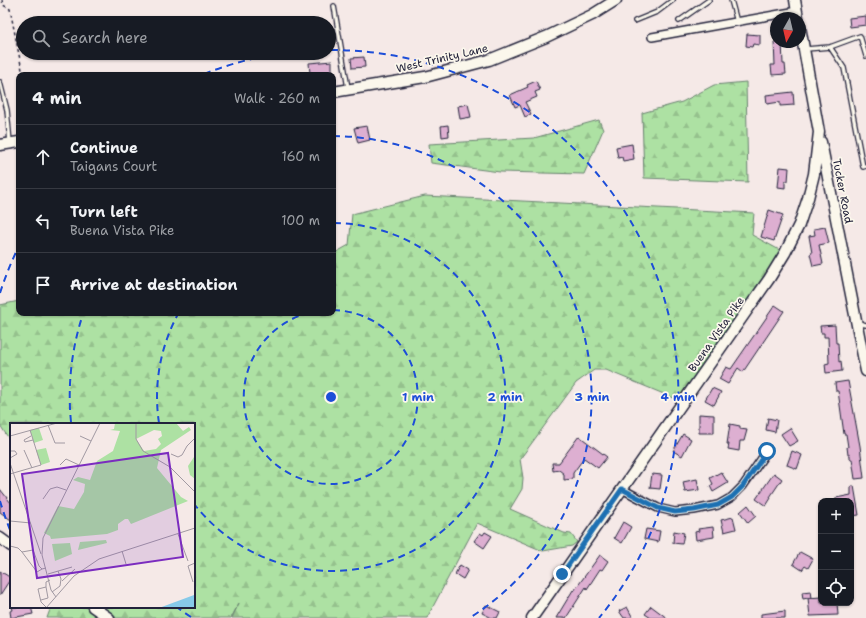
<!DOCTYPE html>
<meta charset="utf-8">
<style>
:root{--surface:#171b24;--page:#20242c;--text:#f1f3f6;--muted:#9ea1a6;--line:#363941}
body{margin:0;font-family:"Shantell Sans",sans-serif;background:var(--page);color:var(--text)}
.controls{position:absolute;right:12px;bottom:12px;display:grid;overflow:hidden;border-radius:8px;box-shadow:0 1px 3px #0004}
.controls button{width:36px;height:36px;display:grid;place-items:center;padding:0;border:0;border-bottom:1px solid var(--line);background:var(--surface);color:var(--text);font:20px sans-serif}
.compass{position:absolute;left:770px;top:12px;width:36px;height:36px;border-radius:50%;background:var(--surface);box-shadow:0 1px 3px #0004;rotate:188deg}
.stop{position:absolute;width:12px;height:12px;margin:-9px;border:3px solid #1f6fb2;border-radius:50%;background:#fff}
.stop.end{background:#1f6fb2;border-color:#fff;box-shadow:0 1px 4px #0008}
.list{margin:0;padding:0;list-style:none}
h2{display:flex;justify-content:space-between;align-items:center;height:52px;margin:0;padding:0 16px;font-size:17px}
h2 small{font-size:13px;font-weight:400;color:var(--muted)}
.list li{display:grid;grid-template-columns:26px 1fr auto;gap:12px;align-items:center;box-sizing:border-box;height:64px;padding:0 16px;border-top:1px solid var(--line)}
.list b{display:block;font-size:15px;white-space:nowrap}
.list p{margin:0;font-size:13px;white-space:nowrap;color:var(--muted)}
.list em{font-size:13px;font-style:normal;color:var(--muted)}
.icon{flex:none;width:22px;height:22px;fill:none;stroke:currentColor;stroke-width:2;stroke-linecap:round;stroke-linejoin:round}
.map{position:relative;flex:none;width:866px;height:618px;overflow:hidden}
.search{position:absolute;background:var(--surface);box-shadow:0 1px 3px #0004;left:16px;top:16px;width:320px;height:44px;display:flex;align-items:center;gap:10px;box-sizing:border-box;padding:0 14px;border-radius:22px;color:var(--muted);font-size:15px}
.panel{position:absolute;background:var(--surface);box-shadow:0 1px 3px #0004;left:16px;top:72px;width:320px;height:244px;border-radius:8px}
.map>svg:first-child{display:block}
.forest{fill:url(#forest-firs);stroke:#68826f}
.building{fill:#ddafd1;stroke:#22223b}
.lines{fill:none;stroke-linecap:round;stroke-linejoin:round}
.lane-casing{stroke:#22223b;stroke-width:6}
.street-casing{stroke:#22223b;stroke-width:10}
.secondary-casing{stroke:#22223b;stroke-width:13}
.path{stroke:#22223b;stroke-width:1.5;stroke-dasharray:3 3;stroke-linecap:butt}
.lane{stroke:#fbf7ec;stroke-width:3.5}
.street{stroke:#fbf7ec;stroke-width:7}
.secondary{stroke:#fbf7ec;stroke-width:10}
.route{stroke:#1f6fb2;stroke-width:5}
.ring{fill:none;stroke:#1d4ed8;stroke-width:2;stroke-dasharray:7 5}
.labels{text-anchor:middle;stroke-width:3.5;stroke-linejoin:round;paint-order:stroke}
.street-label{font-size:11px;fill:#22223b;stroke:#fbf7ec}
.inset-road{fill:none;stroke:#a199a2;stroke-width:1}
.view{fill:#7b2cbf;fill-opacity:0.15;stroke:#7b2cbf;stroke-width:2}
.inset-edge{fill:none;stroke:#22223b;stroke-width:2}
.centre{fill:#1d4ed8;stroke:#fbf7ec;stroke-width:2}
.ring-label{font-size:12px;text-anchor:middle;font-weight:bold;fill:#1d4ed8;stroke:#fbf7ec;stroke-width:3.5;stroke-linejoin:round;paint-order:stroke}
</style>
<div class="map">
<svg width="866" height="618" viewBox="0 0 866 618">
<defs>
<pattern id="forest-firs" width="22" height="20" patternUnits="userSpaceOnUse"><rect width="22" height="20" fill="#ade1a3"/><path d="M5 1l3.5 6h-7zM16 11l3.5 6h-7z" fill="#95c18d"/></pattern>
</defs>
<rect width="100%" height="100%" fill="#f5e9e7"/>
<filter id="ink" filterUnits="userSpaceOnUse"><feTurbulence type="fractalNoise" baseFrequency=".025" numOctaves="2"/><feDisplacementMap in="SourceGraphic" scale="8" xChannelSelector="R" yChannelSelector="G"/><feConvolveMatrix kernelMatrix="1 2 1 2 8 2 1 2 1" color-interpolation-filters="sRGB"/></filter>
<g filter="url(#ink)">
<path class="forest" d="M 746,82 L 748,182 L 644,178 L 642,113 L 682,102 L 714,85 Z
M 599,120 L 603,130 L 584,174 L 500,172 L 431,163 L 429,144 L 534,138 Z
M 425,196 L 754,213 L 752,235 L 785,253 L 683,402 L 606,370 L 594,370 L 576,383 L 520,459 L 523,478 L 522,489 L 510,509 L 564,533 L 571,534 L 577,542 L 572,546 L 543,551 L 477,523 L 427,618 L 232,618 L 239,603 L 231,618 L 47,618 L 51,607 L 194,607 L 194,424 L 11,424 L 11,442 L 0,425 L 0,305 L 19,301 L 19,313 L 333,313 L 333,254 L 349,245 L 352,214 Z"/>
<path class="building" d="M 866,16 L 866,25 L 850,27 L 849,18 Z
M 747,34 L 760,35 L 760,45 L 753,44 L 752,47 L 746,46 Z
M 774,42 L 782,42 L 783,64 L 785,64 L 786,74 L 772,75 L 771,65 L 775,65 Z
M 364,57 L 365,67 L 352,68 L 351,58 Z
M 332,61 L 332,72 L 310,73 L 309,63 Z
M 536,81 L 540,90 L 535,92 L 537,97 L 525,102 L 531,114 L 525,117 L 520,105 L 515,107 L 510,95 L 528,87 L 527,85 Z
M 793,92 L 794,105 L 780,106 L 780,102 L 767,104 L 766,95 Z
M 468,104 L 471,117 L 460,119 L 458,106 Z
M 448,125 L 449,136 L 442,137 L 441,126 Z
M 367,126 L 370,140 L 358,143 L 354,128 Z
M 632,144 L 634,159 L 623,161 L 622,157 L 618,158 L 616,147 Z
M 780,167 L 789,168 L 788,181 L 785,181 L 785,188 L 778,187 Z
M 769,210 L 783,215 L 774,241 L 761,237 Z
M 825,227 L 829,243 L 819,245 L 823,264 L 813,266 L 810,254 L 812,253 L 809,236 L 815,235 L 814,229 Z
M 775,305 L 784,311 L 743,372 L 738,368 L 728,384 L 719,379 L 726,367 L 731,369 Z
M 835,325 L 836,343 L 838,343 L 839,362 L 841,361 L 842,371 L 826,373 L 825,364 L 829,363 L 828,337 L 824,337 L 824,333 L 821,333 L 820,326 Z
M 848,381 L 860,446 L 864,478 L 855,479 L 852,459 L 850,459 L 850,455 L 848,455 L 847,447 L 848,447 L 846,434 L 844,434 L 838,391 L 836,391 L 835,383 Z
M 712,388 L 721,392 L 714,405 L 705,400 Z
M 699,414 L 714,415 L 714,433 L 699,433 Z
M 768,418 L 777,420 L 775,432 L 766,430 Z
M 730,424 L 740,426 L 740,429 L 747,430 L 744,441 L 740,441 L 739,451 L 728,449 L 729,444 L 727,444 Z
M 790,428 L 798,441 L 789,446 L 781,434 Z
M 683,434 L 691,439 L 682,456 L 673,451 Z
M 579,436 L 607,457 L 598,468 L 584,458 L 573,473 L 573,479 L 564,480 L 564,474 L 559,470 L 553,471 L 552,463 L 559,463 Z
M 792,451 L 802,455 L 797,469 L 787,465 Z
M 721,472 L 728,483 L 713,492 L 710,486 L 713,484 L 710,478 Z
M 774,473 L 782,479 L 770,497 L 771,498 L 766,506 L 756,499 Z
M 652,474 L 662,475 L 660,489 L 650,488 Z
M 697,479 L 699,490 L 685,492 L 683,482 Z
M 851,486 L 854,486 L 859,515 L 851,516 L 851,501 L 836,501 L 836,498 L 851,495 Z
M 0,489 L 11,503 L 11,520 L 0,512 Z
M 748,505 L 756,516 L 748,523 L 740,512 Z
M 733,517 L 736,529 L 724,532 L 721,520 Z
M 623,522 L 631,527 L 622,543 L 614,538 Z
M 713,527 L 714,537 L 696,540 L 695,532 L 699,531 L 698,529 Z
M 646,529 L 660,531 L 658,542 L 644,539 Z
M 674,531 L 684,533 L 682,544 L 673,543 Z
M 485,532 L 492,536 L 484,548 L 474,541 L 480,533 L 483,535 Z
M 800,552 L 813,559 L 808,568 L 805,566 L 802,570 L 793,564 Z
M 600,555 L 608,561 L 602,570 L 600,569 L 587,589 L 586,587 L 566,618 L 556,618 L 573,590 L 574,591 Z
M 460,565 L 468,570 L 463,579 L 455,574 Z
M 0,571 L 11,578 L 0,595 Z
M 811,591 L 812,598 L 808,598 L 821,597 L 821,603 L 837,603 L 838,615 L 810,616 L 808,598 L 803,599 L 802,592 Z
M 486,605 L 500,612 L 497,618 L 492,618 L 482,613 Z
M 651,606 L 667,618 L 651,618 L 645,614 Z
M 12,607 L 31,607 L 33,614 L 11,618 L 10,611 L 13,610 Z
M 627,607 L 633,618 L 624,618 L 619,611 Z
M 785,611 L 785,618 L 761,618 L 761,614 Z"/>
<g class="lines">
<g class="lane-casing">
<path id="lane" d="M 731,0 L 737,22
M 334,6 L 348,88
M 635,21 L 657,12 L 673,0
M 679,21 L 709,0
M 830,47 L 844,68 L 863,167 L 866,166
M 806,49 L 830,47 L 860,36 L 866,56
M 0,82 L 7,110 L 10,142
M 858,323 L 866,325"/>
</g>
<g class="street-casing">
<path id="street" d="M 652,37 L 797,11
M 622,489 L 658,508 L 675,512 L 694,510 L 718,505 L 732,497 L 743,486 L 767,451"/>
</g>
<g class="secondary-casing">
<path id="secondary" d="M 795,0 L 798,18
M 333,92 L 425,77 L 489,60 L 546,37 L 592,15 L 616,0
M 821,142 L 866,371
M 0,145 L 19,142
M 0,538 L 11,546
M 93,607 L 109,618
M 532,618 L 769,279 L 785,253 L 799,225 L 808,198 L 814,174 L 819,132 L 800,27"/>
</g>
<path class="path" d="M 2,0 L 3,5 L 10,9 L 23,75"/>
<use href="#lane" class="lane"/>
<use href="#street" class="street"/>
<use href="#secondary" class="secondary"/>
</g>
</g>
<g class="lines" filter="url(#ink)">
<path class="route" d="M 562,574 L 622,489 L 658,508 L 675,512 L 694,510 L 718,505 L 732,497 L 743,486 L 767,451"/>
</g>
<g class="ring">
<path d="M333 310A87 87 0 1 1 308 313"/>
<path d="M159 423A174 174 0 0 1 178 314M334 223A174 174 0 1 1 195 505"/>
<path d="M191 617A261 261 0 0 1 178 608M71 422A261 261 0 0 1 83 314M333 136A261 261 0 0 1 471 617"/>
<path d="M10 530A347 347 0 0 1 0 501M0 293A347 347 0 0 1 18 248M204 74A347 347 0 0 1 283 53M331 50A347 347 0 0 1 599 618"/>
</g>
<g class="labels">
<g class="street-label">
<text transform="translate(442 58) rotate(-13)" y="4">West Trinity Lane</text>
<text transform="translate(843 191) rotate(79)" y="4">Tucker Road</text>
<text transform="translate(716 334) rotate(-55)" y="4">Buena Vista Pike</text>
</g>
</g>
<g transform="translate(10 423)">
<rect width="185" height="185" fill="#f5e9e7"/>
<path d="M 105,0 L 166,0 L 173,8 L 179,4 L 181,7 L 151,27 L 147,45 L 171,74 L 178,78 L 121,101 L 118,96 L 115,96 L 108,101 L 108,107 L 97,111 L 41,116 L 40,113 L 34,110 L 48,83 L 64,86 L 74,69 L 75,61 L 63,57 L 68,54 L 80,57 L 87,38 L 103,28 L 110,8 L 100,7 L 104,6 ZM 144,7 L 151,8 L 152,13 L 148,16 L 151,21 L 146,26 L 134,28 L 126,16 ZM 29,5 L 33,17 L 24,20 L 20,7 ZM 36,25 L 40,39 L 31,42 L 26,27 ZM 184,34 L 185,34 L 185,56 L 180,52 L 178,43 ZM 96,117 L 97,120 L 68,127 L 70,119 ZM 60,120 L 62,131 L 45,138 L 42,121 Z" fill="#ade1a3" fill-rule="evenodd"/>
<path d="M 184,172 L 185,185 L 149,185 Z" fill="#87cae9"/>
<path class="inset-road" d="M 126,0 L 126,16 L 133,28 L 160,44 L 185,69M 38,2 L 45,20 L 55,20M 0,13 L 47,0M 21,13 L 14,17 L 15,19 L 23,17M 70,13 L 81,18M 14,27 L 22,45M 0,28 L 5,28 L 7,31 L 0,35M 161,31 L 168,34 L 172,32 L 177,23 L 185,15M 0,40 L 31,131M 50,42 L 56,36 L 69,42M 0,51 L 31,42 L 20,7M 33,76 L 40,66 L 47,64 L 56,67M 0,98 L 21,100M 168,111 L 178,138M 0,123 L 8,125 L 12,129M 112,128 L 116,141M 32,146 L 27,149 L 12,129 L 23,127 L 29,143 L 32,146 L 36,145M 38,151 L 62,144M 52,158 L 65,146M 183,159 L 178,143 L 185,140M 42,169 L 50,163 L 51,156 L 48,148M 46,174 L 41,167 L 32,132 L 33,115 L 90,0M 31,177 L 38,175 L 36,164M 36,184 L 31,179 L 28,166 L 36,164 L 36,159 L 40,157M 36,185 L 64,153 L 89,136 L 185,105"/>
<path class="view" d="M 158,30 L 173,134 L 27,155 L 12,51 Z"/>
<rect width="185" height="185" class="inset-edge"/>
</g>
<circle cx="331" cy="397" r="6" class="centre"/>
<g class="ring-label">
<text x="418" y="401">1 min</text>
<text x="505" y="401">2 min</text>
<text x="592" y="401">3 min</text>
<text x="678" y="401">4 min</text>
</g>
</svg>
<div class="controls">
<button>+</button>
<button>−</button>
<button><svg class="icon" aria-label="locate" viewBox="0 0 24 24"><circle cx="12" cy="12" r="6"/><path d="M12 2v4M12 18v4M2 12h4M18 12h4"/></svg></button>
</div>
<svg class="compass" viewBox="-18 -18 36 36"><path d="M0-13l5 13h-10z" fill="#e53935"/><path d="M0 13l5-13h-10z" fill="#9ea1a6"/></svg>
<div class="stop" style="left:767px;top:451px"></div>
<div class="stop end" style="left:562px;top:574px"></div>
<div class="search"><svg class="icon" aria-label="search" viewBox="0 0 24 24"><circle cx="10" cy="10" r="6"/><path d="M15 15l6 6"/></svg>Search here</div>
<section class="panel">
<h2>4 min<small>Walk · 260 m</small></h2>
<ul class="list">
<li><svg class="icon" aria-label="ahead" viewBox="0 0 24 24"><path d="M12 20V5M6 11l6-6 6 6"/></svg><div><b>Continue</b><p>Taigans Court</p></div><em>160 m</em></li>
<li><svg class="icon" aria-label="left" viewBox="0 0 24 24"><path d="M17 20v-9H6M10 6l-5 5 5 5"/></svg><div><b>Turn left</b><p>Buena Vista Pike</p></div><em>100 m</em></li>
<li><svg class="icon" aria-label="arrive" viewBox="0 0 24 24"><path d="M6 21V4h12l-3 4 3 4H6"/></svg><div><b>Arrive at destination</b></div></li>
</ul>
</section>
</div>
